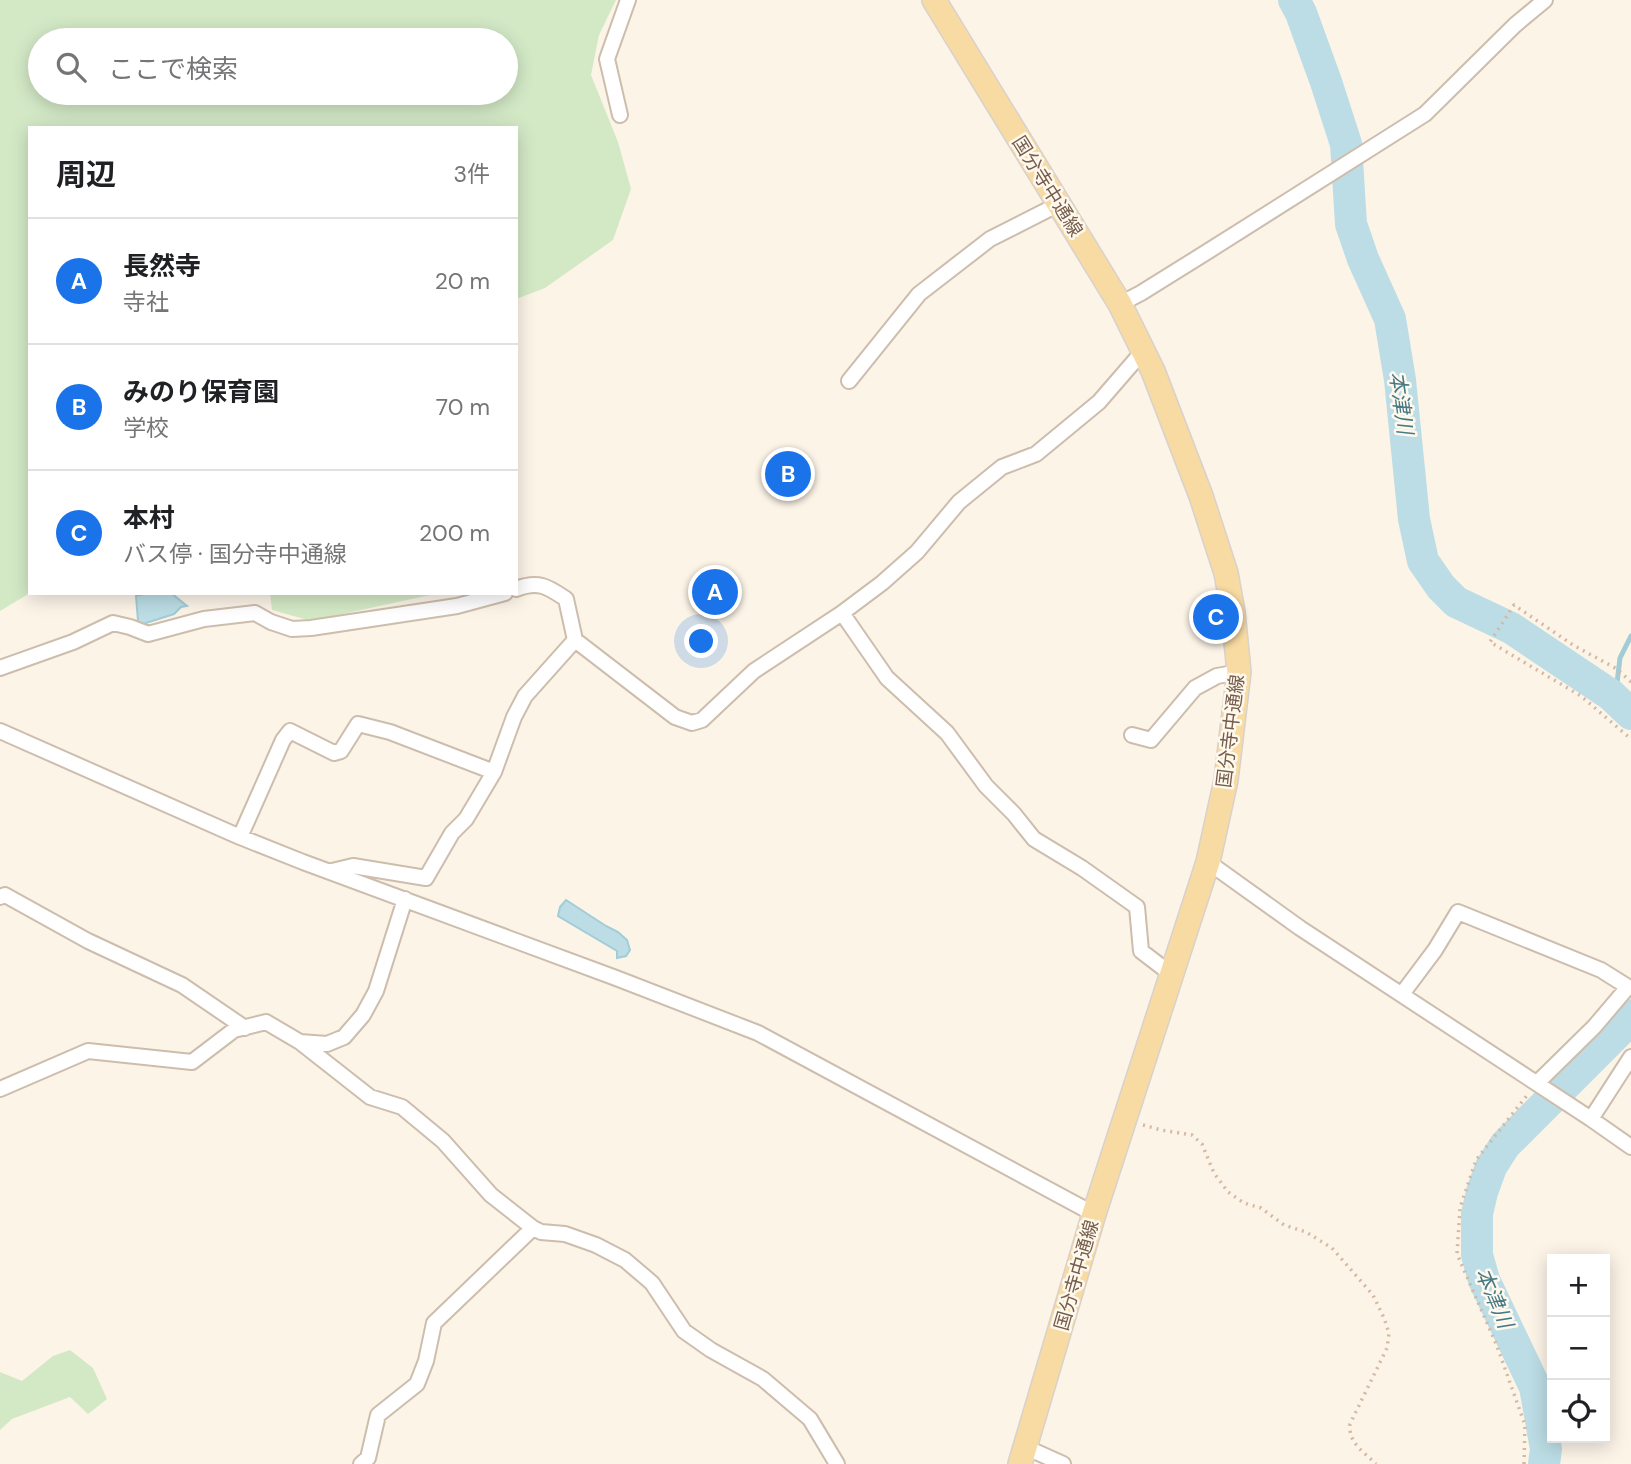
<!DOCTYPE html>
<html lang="ja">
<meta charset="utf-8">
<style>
:root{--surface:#fff;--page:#f6f6f6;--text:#202124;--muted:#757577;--line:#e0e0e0;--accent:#1a73e8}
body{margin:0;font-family:"DM Sans","Noto Sans JP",sans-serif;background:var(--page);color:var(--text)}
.controls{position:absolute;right:21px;bottom:21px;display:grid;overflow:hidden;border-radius:0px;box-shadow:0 4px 18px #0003}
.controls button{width:63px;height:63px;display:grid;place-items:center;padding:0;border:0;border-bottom:2px solid var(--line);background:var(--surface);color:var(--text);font:35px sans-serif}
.you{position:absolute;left:702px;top:642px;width:24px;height:24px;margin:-18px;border:5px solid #fff;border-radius:50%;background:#1a73e8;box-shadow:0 0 0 10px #1a73e833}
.badge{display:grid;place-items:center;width:46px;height:46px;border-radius:50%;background:var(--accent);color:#fff;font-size:23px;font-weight:700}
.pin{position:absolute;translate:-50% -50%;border:4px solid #fff;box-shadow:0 2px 7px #0006}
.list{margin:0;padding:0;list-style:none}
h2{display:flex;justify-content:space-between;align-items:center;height:91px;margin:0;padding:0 28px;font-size:30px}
h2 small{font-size:23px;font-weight:400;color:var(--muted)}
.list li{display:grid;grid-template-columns:46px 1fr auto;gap:21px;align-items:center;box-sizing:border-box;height:126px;padding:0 28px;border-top:2px solid var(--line)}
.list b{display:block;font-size:26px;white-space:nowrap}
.list p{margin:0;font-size:23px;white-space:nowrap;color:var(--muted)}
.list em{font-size:23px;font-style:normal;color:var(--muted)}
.icon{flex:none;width:38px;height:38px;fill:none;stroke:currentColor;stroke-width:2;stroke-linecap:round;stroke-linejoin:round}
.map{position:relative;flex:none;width:1631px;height:1464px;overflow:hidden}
.search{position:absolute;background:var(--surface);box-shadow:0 4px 18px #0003;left:28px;top:28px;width:490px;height:77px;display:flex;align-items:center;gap:18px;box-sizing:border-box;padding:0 24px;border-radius:38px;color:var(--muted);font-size:26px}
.panel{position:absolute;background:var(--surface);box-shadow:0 4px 18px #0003;left:28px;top:126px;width:490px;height:469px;border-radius:0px}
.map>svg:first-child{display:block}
.green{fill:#d3e9c6;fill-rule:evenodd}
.water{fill:#bcdde5;stroke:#a2ccd6;stroke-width:2}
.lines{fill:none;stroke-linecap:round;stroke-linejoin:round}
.stream{stroke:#a2ccd6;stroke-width:5}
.river{stroke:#bcdde5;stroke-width:32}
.street-casing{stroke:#cdbdad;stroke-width:18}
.primary-casing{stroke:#d8d1cd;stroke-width:26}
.path{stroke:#d5b8a2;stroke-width:3.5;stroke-dasharray:2 5;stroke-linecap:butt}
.street{stroke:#fff;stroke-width:14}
.primary{stroke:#f8dba2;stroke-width:23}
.labels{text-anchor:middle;stroke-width:5;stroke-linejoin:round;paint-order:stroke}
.street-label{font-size:19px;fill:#755c4c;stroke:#fef8ed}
.water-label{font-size:21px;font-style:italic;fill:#477a87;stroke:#fef8ed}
</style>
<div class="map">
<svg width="1631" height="1464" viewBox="0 0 1631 1464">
<rect width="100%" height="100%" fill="#fcf4e7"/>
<path class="green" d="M 0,0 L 616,0 L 599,35 L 591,75 L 618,142 L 631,189 L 613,240 L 545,288 L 516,299 L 516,128 L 30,128 L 30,593 L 0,611 ZM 506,40 L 506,93 L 40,93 L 40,40 Z
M 270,593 L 439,593 L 311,621 L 272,610 Z
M 70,1350 L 93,1368 L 107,1399 L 88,1414 L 70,1397 L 12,1419 L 0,1430 L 0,1372 L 22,1381 L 53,1356 Z"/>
<path class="water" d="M 149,593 L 171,593 L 187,606 L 181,607 L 174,614 L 143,624 L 138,621 L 136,596 Z
M 566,900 L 606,926 L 618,932 L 627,940 L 630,950 L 626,956 L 617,958 L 617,951 L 558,916 L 560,907 Z"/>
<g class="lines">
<path class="stream" d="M 1611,695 L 1617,683 L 1620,658 L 1631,636"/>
<path class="river" d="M 1294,0 L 1301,13 L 1326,82 L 1346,144 L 1351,224 L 1363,259 L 1390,319 L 1400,380 L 1414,519 L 1423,561 L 1441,587 L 1456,602 L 1511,628 L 1611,695 L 1631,714
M 1544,1464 L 1546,1449 L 1535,1387 L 1484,1280 L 1477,1255 L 1477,1214 L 1482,1192 L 1491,1167 L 1505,1145 L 1624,1026 L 1631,1015"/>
<g class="street-casing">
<path id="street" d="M 620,115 L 607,59 L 628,0
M 1120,304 L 1141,293 L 1210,250 L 1425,114 L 1515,25 L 1545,0
M 849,381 L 919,294 L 990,239 L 1059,204
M 516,589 C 539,580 548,587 566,599 L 575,640
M 842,613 L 887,678 L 947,733 L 986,786 L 1014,814 L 1034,839 L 1082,868 L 1137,907 L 1141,951 L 1171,974
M 0,668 L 73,642 L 113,623 L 130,627 L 148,634 L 204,619 L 255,613 L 271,622 L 292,629 L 311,628 L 457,606 L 505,593
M 0,731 L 240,837 L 303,862 L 616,978 L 758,1033 L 1094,1214
M 1132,735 L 1151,740 L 1195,688 L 1217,676 L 1239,672
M 240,837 L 283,740 L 290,731 L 334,753 L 341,751 L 358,724 L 390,732 L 494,772
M 1208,862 L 1300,928 L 1591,1119 L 1631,1147
M 332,871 L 353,866 L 426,878 L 452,833 L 466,819 L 494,772 L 514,717 L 525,696 L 575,640 L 675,717 L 692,723 L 702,720 L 754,671 L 842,613 L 882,583 L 917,552 L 959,502 L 1002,467 L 1036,454 L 1099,402 L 1144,350
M 0,897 L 5,895 L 88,941 L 182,985 L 245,1028
M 1402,994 L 1435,950 L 1458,912 L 1601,970 L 1628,987 L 1594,1027 L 1537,1083
M 300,1042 L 327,1044 L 344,1037 L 363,1015 L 376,991 L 405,899
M 0,1089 L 88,1051 L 192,1062 L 234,1030 L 266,1022 L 300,1042 L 370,1097 L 402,1107 L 443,1141 L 491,1195 L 533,1228
M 1591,1119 L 1631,1057
M 1025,1447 L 1063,1464
M 361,1464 L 368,1458 L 378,1415 L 417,1384 L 426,1361 L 434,1323 L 533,1228 L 541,1232 L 565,1234 L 596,1245 L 625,1260 L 652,1283 L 684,1331 L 711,1350 L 763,1379 L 810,1419 L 837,1464"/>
</g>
<g class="primary-casing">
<path id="primary" d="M 934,0 L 1120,304 L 1153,371 L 1201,496 L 1226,573 L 1233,612 L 1239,672 L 1226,780 L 1208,862 L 1094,1214 L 1020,1464"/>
</g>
<path class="path" d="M 1631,682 L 1617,669 L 1573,645 L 1514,605 L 1490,642 L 1581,696 L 1631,739
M 1143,1125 L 1161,1130 L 1192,1135 L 1202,1144 L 1214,1173 L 1228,1192 L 1244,1203 L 1261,1208 L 1284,1225 L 1306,1232 L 1332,1248 L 1373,1295 L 1384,1318 L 1389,1333 L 1387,1348 L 1350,1424 C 1348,1443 1364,1452 1376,1464
M 1524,1464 L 1525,1425 L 1497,1346 L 1457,1254 L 1460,1208 L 1476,1160 L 1528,1094"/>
<use href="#street" class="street"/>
<use href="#primary" class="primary"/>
</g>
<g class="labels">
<g class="street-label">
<text transform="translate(1048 186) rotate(58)" y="7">国分寺中通線</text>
<text transform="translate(1230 731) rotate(-83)" y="7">国分寺中通線</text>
<text transform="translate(1076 1275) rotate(-74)" y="7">国分寺中通線</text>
</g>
<g class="water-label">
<text transform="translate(1401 403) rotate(82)" y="7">本津川</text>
<text transform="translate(1494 1298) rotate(67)" y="7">本津川</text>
</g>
</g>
</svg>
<div class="controls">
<button>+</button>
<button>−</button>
<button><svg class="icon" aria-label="locate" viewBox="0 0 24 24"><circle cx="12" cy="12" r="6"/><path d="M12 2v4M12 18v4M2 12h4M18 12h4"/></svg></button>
</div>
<div class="you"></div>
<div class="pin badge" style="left:715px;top:592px">A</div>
<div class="pin badge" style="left:788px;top:474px">B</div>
<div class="pin badge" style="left:1216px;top:617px">C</div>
<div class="search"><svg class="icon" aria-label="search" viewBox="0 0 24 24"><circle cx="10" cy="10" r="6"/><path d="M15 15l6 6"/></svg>ここで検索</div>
<section class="panel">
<h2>周辺<small>3件</small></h2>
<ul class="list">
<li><span class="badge">A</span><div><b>長然寺</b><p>寺社</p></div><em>20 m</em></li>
<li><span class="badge">B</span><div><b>みのり保育園</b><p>学校</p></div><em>70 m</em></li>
<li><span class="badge">C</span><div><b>本村</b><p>バス停 · 国分寺中通線</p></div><em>200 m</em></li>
</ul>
</section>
</div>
